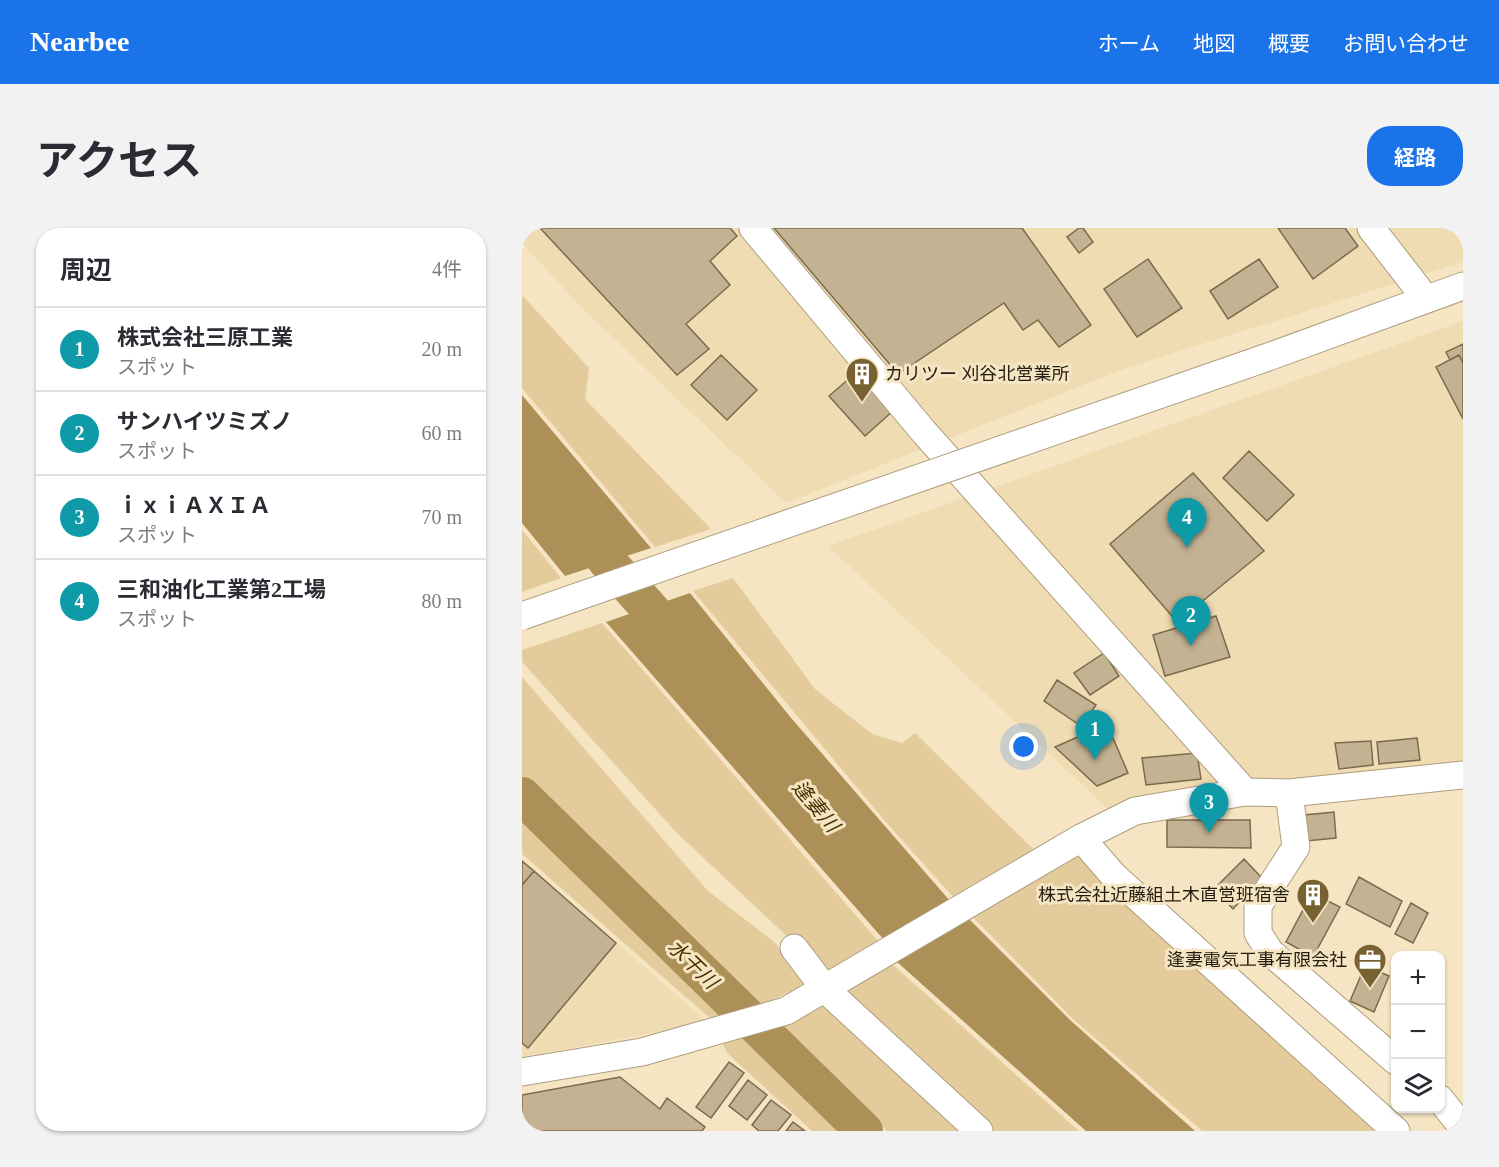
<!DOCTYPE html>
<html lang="ja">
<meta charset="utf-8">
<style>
:root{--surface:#fff;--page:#f2f2f3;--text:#2b2b33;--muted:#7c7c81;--line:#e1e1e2;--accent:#1a73e8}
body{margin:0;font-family:"Times New Roman","Noto Sans JP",serif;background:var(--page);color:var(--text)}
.controls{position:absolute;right:18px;bottom:18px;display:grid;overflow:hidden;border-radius:12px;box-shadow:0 2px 4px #0004}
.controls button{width:54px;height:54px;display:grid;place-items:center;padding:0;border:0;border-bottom:2px solid var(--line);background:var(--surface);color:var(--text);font:30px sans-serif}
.you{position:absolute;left:502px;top:519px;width:21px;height:21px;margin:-15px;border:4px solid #fff;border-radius:50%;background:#1a73e8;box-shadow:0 0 0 9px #1a73e833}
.badge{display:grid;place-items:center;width:39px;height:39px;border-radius:50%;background:var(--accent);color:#fff;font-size:20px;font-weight:700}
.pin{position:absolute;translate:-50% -50px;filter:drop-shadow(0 2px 3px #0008)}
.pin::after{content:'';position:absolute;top:32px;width:21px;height:18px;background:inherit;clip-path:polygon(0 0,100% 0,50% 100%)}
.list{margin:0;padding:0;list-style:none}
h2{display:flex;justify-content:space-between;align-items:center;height:78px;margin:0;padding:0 24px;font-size:26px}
h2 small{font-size:20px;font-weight:400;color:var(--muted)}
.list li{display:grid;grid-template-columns:39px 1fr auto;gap:18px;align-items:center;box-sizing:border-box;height:84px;padding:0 24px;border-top:2px solid var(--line)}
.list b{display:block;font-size:22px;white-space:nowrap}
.list p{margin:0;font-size:20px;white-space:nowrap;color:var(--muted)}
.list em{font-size:20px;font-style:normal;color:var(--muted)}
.icon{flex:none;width:33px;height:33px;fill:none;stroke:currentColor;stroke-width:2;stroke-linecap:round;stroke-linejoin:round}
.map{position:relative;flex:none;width:941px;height:903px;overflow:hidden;border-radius:24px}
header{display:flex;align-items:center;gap:36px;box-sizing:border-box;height:84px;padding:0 30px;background:var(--accent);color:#fff}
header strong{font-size:28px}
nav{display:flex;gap:33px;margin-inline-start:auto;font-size:21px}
.intro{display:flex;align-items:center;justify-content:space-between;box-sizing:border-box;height:144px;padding:0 36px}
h1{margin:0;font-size:42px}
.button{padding:15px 27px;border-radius:24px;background:var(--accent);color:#fff;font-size:21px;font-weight:700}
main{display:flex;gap:36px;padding:0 36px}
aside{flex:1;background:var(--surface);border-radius:24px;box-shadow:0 2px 4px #0004}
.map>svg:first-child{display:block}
.built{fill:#f0dcb3}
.green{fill:#e3cb9c}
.water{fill:#ac9057}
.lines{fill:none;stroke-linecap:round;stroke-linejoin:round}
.river{stroke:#ac9057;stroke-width:38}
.building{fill:#c4b393;stroke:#7a6b4d;stroke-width:1.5}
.minor-casing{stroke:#ad9d7d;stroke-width:29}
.minor{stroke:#fff;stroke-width:27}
.minor-bridge-casing{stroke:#ad9d7d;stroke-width:29;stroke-linecap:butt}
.minor-bridge{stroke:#fff;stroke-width:27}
.labels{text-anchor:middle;stroke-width:6;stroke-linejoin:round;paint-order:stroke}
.poi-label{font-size:18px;fill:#231d11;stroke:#f6e5c3;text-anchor:end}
.water-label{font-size:20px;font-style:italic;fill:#443000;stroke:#f6e5c3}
</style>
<header>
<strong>Nearbee</strong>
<nav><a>ホーム</a><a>地図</a><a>概要</a><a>お問い合わせ</a></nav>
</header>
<div class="intro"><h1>アクセス</h1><a class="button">経路</a></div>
<main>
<aside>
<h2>周辺<small>4件</small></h2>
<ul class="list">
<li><span class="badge" style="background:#0f9aa8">1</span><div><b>株式会社三原工業</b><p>スポット</p></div><em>20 m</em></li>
<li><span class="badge" style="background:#0f9aa8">2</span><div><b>サンハイツミズノ</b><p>スポット</p></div><em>60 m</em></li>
<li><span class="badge" style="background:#0f9aa8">3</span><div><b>ｉｘｉＡＸＩＡ</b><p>スポット</p></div><em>70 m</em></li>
<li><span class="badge" style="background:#0f9aa8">4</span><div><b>三和油化工業第2工場</b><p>スポット</p></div><em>80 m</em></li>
</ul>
</aside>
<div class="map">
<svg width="941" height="903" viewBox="0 0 941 903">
<rect width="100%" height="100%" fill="#f6e5c3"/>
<path class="built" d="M 0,0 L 941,0 L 941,34 L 607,139 L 264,275 L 58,78 L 0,15 Z
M 941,93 L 941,534 L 588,583 L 306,318 Z
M 0,631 L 186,795 L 0,829 Z"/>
<path class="green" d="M 0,67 L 67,140 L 63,171 L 189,301 L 133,319 L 0,160 Z
M 0,302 L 39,350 L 0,364 Z
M 211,350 L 293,461 L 350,506 L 380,515 L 393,505 L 511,621 L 432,670 L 362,592 L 171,363 Z
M 80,395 L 357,714 L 304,745 L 155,605 L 0,434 L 0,422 Z
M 0,449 L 186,663 L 251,713 L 289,754 L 235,779 L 0,548 Z
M 0,591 L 206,788 L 189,791 L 0,626 Z
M 554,622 L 863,903 L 680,903 L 550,790 L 450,688 Z
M 369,735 L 557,903 L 470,903 L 319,764 Z
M 306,776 L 443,903 L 365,903 L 259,799 Z
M 225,808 L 324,903 L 290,903 L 205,825 L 201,816 Z"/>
<path class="water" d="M 0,167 L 129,320 L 43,348 L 0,295 Z
M 168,365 L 270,491 L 428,673 L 362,712 L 84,394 Z
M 447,691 L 548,792 L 673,903 L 564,903 L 374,733 Z"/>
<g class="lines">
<path class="river" d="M 0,221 L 85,333 L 160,417
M 0,568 L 342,903"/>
</g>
<path class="building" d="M 18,0 L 208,0 L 215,8 L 188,33 L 208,57 L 164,96 L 187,121 L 155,147 Z
M 252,0 L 500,0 L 569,97 L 537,119 L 516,92 L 501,102 L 482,75 L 376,146 Z
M 557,0 L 561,0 L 571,14 L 557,25 L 545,9 Z
M 756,0 L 823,0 L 836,18 L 791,51 Z
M 626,31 L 660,80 L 615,109 L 582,61 Z
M 737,31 L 756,59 L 706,91 L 688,63 Z
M 941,116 L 941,135 L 937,127 L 928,132 L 924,124 Z
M 199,127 L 235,162 L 205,192 L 169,157 Z
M 937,127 L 941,135 L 941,191 L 914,139 Z
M 336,143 L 372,182 L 343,208 L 307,168 Z
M 727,223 L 772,267 L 745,293 L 701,250 Z
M 671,245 L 742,323 L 655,394 L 588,316 Z
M 694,388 L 708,429 L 643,448 L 631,407 Z
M 582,425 L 597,448 L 568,467 L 552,445 Z
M 535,452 L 574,477 L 559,498 L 522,473 Z
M 585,496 L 606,545 L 575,558 L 533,519 Z
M 895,510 L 898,532 L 857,536 L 855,514 Z
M 849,513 L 851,537 L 817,541 L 813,515 Z
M 675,525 L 679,551 L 624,557 L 620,530 Z
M 812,584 L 814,610 L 784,613 L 782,587 Z
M 645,592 L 728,592 L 729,620 L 645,619 Z
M 722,631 L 740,650 L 711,681 L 692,661 Z
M 0,633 L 12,643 L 0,657 Z
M 12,643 L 94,715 L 6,820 L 0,815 L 0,657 Z
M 837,649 L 880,673 L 868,699 L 824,676 Z
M 790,665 L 818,679 L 791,729 L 764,714 Z
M 889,675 L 906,685 L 891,715 L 873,706 Z
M 843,738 L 867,748 L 852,784 L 828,773 Z
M 207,834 L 222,845 L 189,890 L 174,879 Z
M 98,849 L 138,881 L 145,870 L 183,899 L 180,903 L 0,903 L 0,867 Z
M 226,852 L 245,867 L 225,892 L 207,878 Z
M 249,872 L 269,887 L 256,903 L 237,903 L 230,897 Z
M 271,894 L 283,903 L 264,903 Z"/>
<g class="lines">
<g class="minor-casing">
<path id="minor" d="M 231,0 L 402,204 L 723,564
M 849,0 L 904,71
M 746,129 L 941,58
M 767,565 L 774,619 L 736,678 L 736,705 L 748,724 L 874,833
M 559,610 L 592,648 L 874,903
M 272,720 L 303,761 L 457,903
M 0,844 L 120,824 L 264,783 L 559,610 L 613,583 L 723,564 L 767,565 L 941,547
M 918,871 L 941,900"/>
</g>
<use href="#minor" class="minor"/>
<g class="minor-bridge-casing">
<path id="minor-bridge" d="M 0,388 L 746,129"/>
</g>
<use href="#minor-bridge" class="minor-bridge"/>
</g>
<defs>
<g id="building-pin" transform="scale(1.725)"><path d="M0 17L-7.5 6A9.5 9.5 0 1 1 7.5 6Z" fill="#796232" stroke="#f6e5c3"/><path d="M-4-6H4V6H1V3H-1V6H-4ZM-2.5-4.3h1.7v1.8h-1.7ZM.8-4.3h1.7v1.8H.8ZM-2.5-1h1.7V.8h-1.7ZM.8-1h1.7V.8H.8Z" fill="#fff"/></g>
<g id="office-pin" transform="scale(1.725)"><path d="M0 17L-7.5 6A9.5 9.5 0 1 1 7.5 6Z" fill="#796232" stroke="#f6e5c3"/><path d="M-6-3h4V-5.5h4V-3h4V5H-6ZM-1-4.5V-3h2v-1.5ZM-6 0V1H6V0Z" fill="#fff"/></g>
</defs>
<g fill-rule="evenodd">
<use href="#building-pin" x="340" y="146"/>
<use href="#building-pin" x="791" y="667"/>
<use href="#office-pin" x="848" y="732"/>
</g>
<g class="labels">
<g class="poi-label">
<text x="363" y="152" text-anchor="start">カリツー 刈谷北営業所</text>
<text x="768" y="673">株式会社近藤組土木直営班宿舎</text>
<text x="825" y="738">逢妻電気工事有限会社</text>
</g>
<g class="water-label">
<text transform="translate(294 578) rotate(50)" y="7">逢妻川</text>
<text transform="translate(171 736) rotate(44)" y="7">水干川</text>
</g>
</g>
</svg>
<div class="controls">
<button>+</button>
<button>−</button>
<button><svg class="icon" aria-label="layers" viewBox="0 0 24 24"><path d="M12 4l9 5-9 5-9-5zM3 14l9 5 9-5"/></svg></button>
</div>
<div class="you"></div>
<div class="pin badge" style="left:573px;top:532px;background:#0f9aa8">1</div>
<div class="pin badge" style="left:669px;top:418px;background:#0f9aa8">2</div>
<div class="pin badge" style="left:687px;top:605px;background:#0f9aa8">3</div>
<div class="pin badge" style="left:665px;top:320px;background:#0f9aa8">4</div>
</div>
</main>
